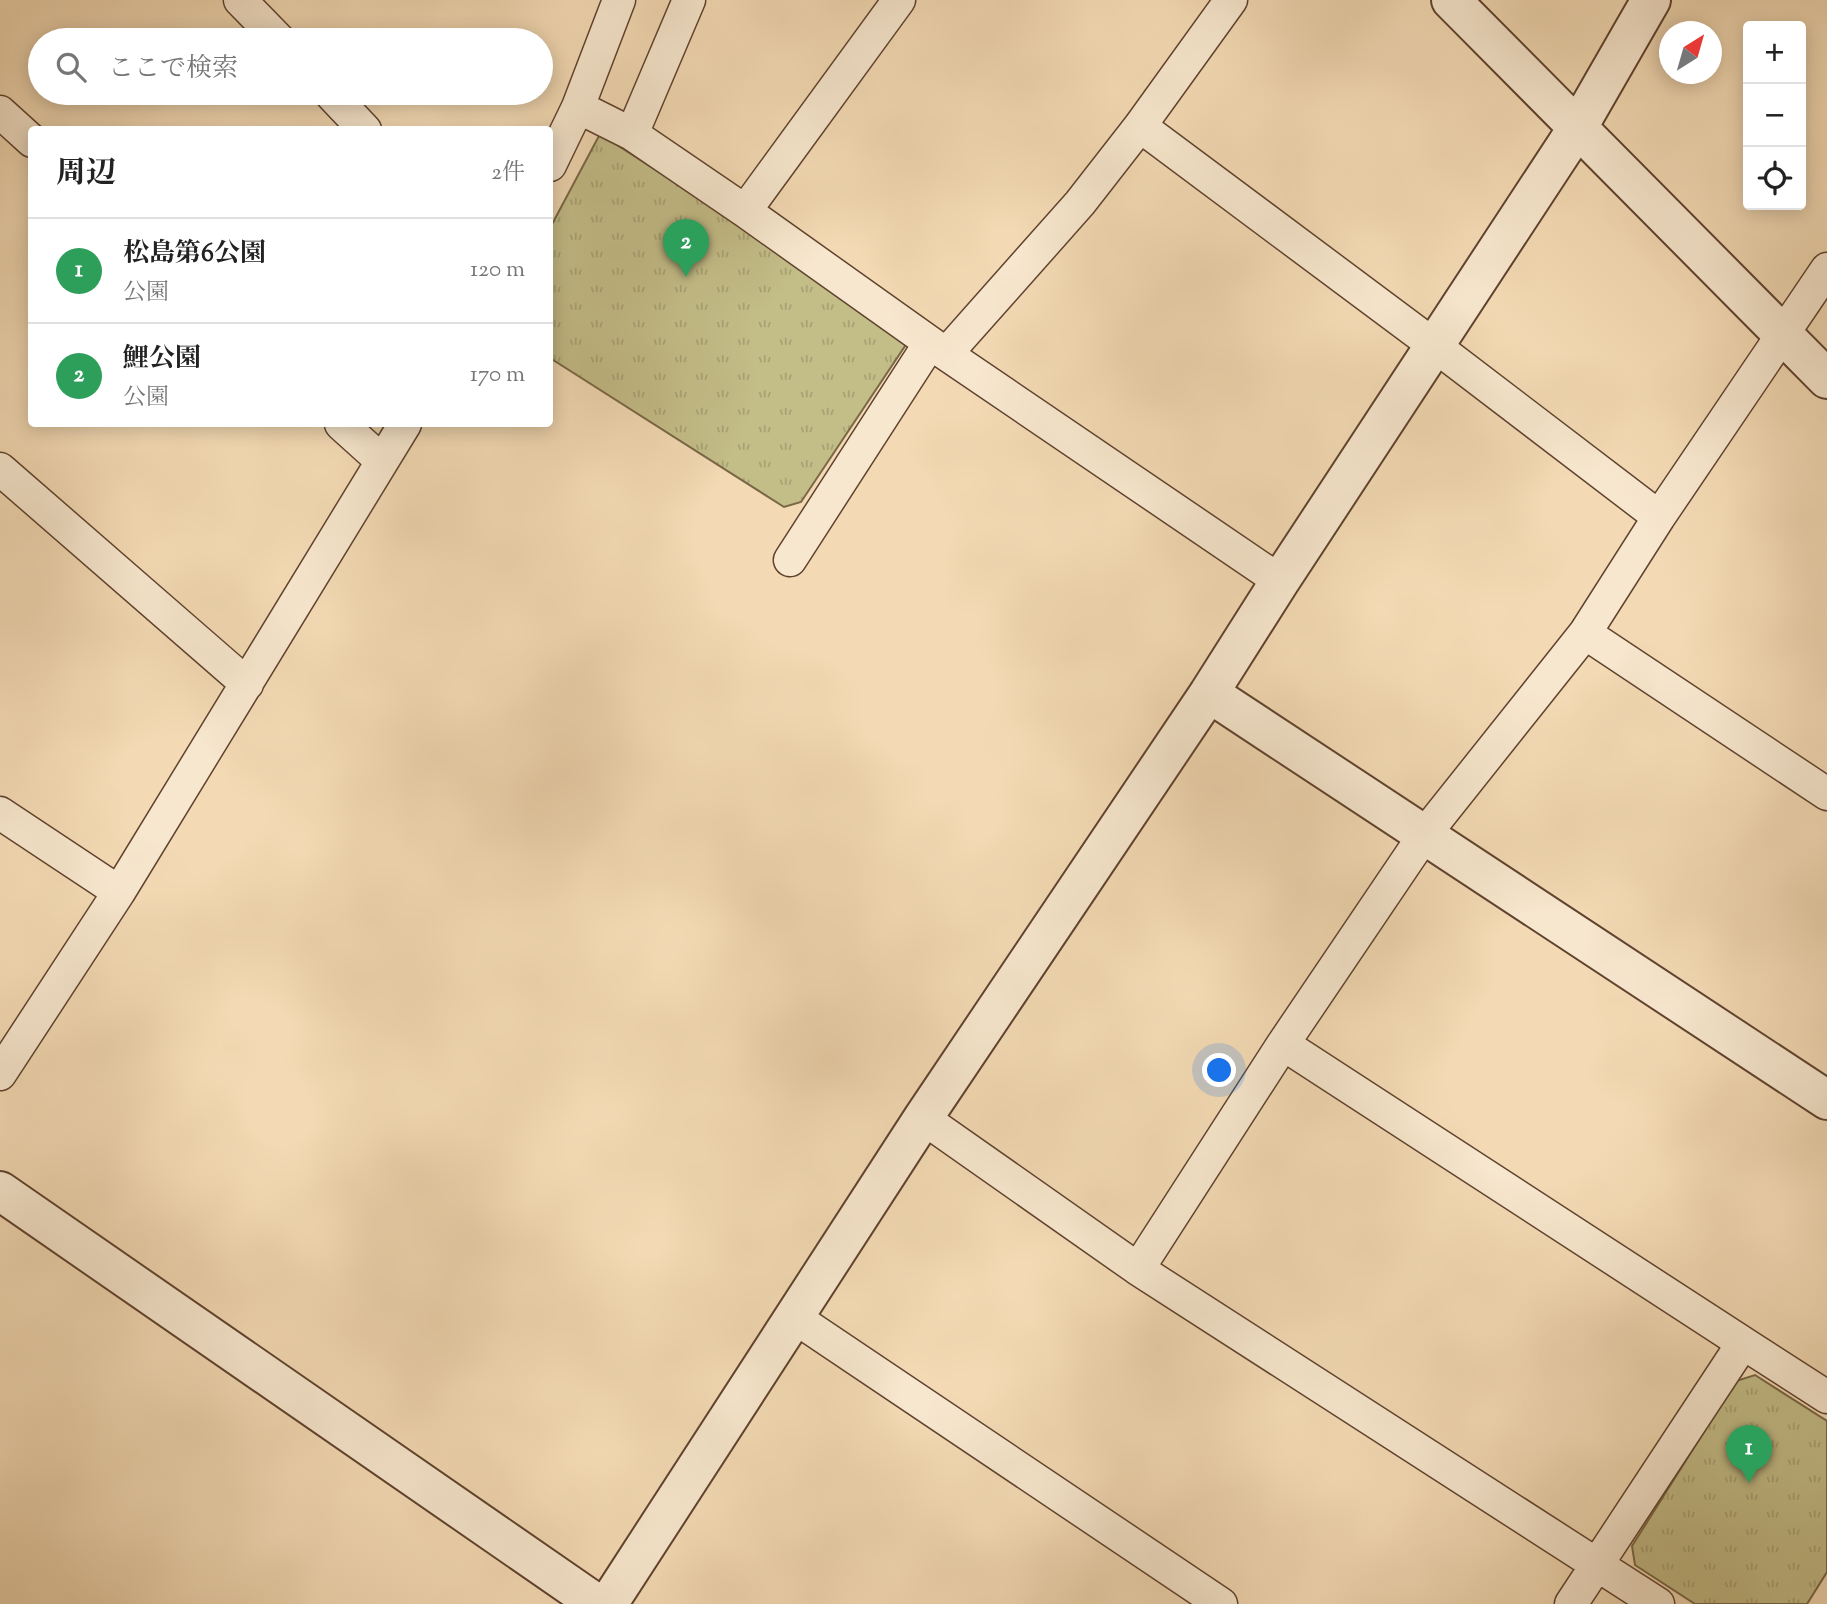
<!DOCTYPE html>
<html lang="ja">
<meta charset="utf-8">
<style>
:root{--surface:#fff;--page:#f6f6f6;--text:#222;--muted:#767676;--line:#e0e0e0;--accent:#8f2418}
body{margin:0;font-family:"Sorts Mill Goudy","Noto Serif JP",serif;background:var(--page);color:var(--text)}
.controls{position:absolute;right:21px;top:21px;display:grid;overflow:hidden;border-radius:7px;box-shadow:0 4px 18px #0003}
.controls button{width:63px;height:63px;display:grid;place-items:center;padding:0;border:0;border-bottom:2px solid var(--line);background:var(--surface);color:var(--text);font:35px sans-serif}
.compass{position:absolute;left:1659px;top:21px;width:63px;height:63px;border-radius:50%;background:var(--surface);box-shadow:0 4px 18px #0003;rotate:37deg}
.you{position:absolute;left:1220px;top:1071px;width:24px;height:24px;margin:-18px;border:5px solid #fff;border-radius:50%;background:#1a73e8;box-shadow:0 0 0 10px #1a73e833}
.badge{display:grid;place-items:center;width:46px;height:46px;border-radius:50%;background:var(--accent);color:#fff;font-size:23px;font-weight:700}
.pin{position:absolute;translate:-50% -58px;filter:drop-shadow(0 2px 4px #0008)}
.pin::after{content:'';position:absolute;top:37px;width:24px;height:21px;background:inherit;clip-path:polygon(0 0,100% 0,50% 100%)}
.list{margin:0;padding:0;list-style:none}
h2{display:flex;justify-content:space-between;align-items:center;height:91px;margin:0;padding:0 28px;font-size:30px}
h2 small{font-size:23px;font-weight:400;color:var(--muted)}
.list li{display:grid;grid-template-columns:46px 1fr auto;gap:21px;align-items:center;box-sizing:border-box;height:105px;padding:0 28px;border-top:2px solid var(--line)}
.list b{display:block;font-size:26px;white-space:nowrap}
.list p{margin:0;font-size:23px;white-space:nowrap;color:var(--muted)}
.list em{font-size:23px;font-style:normal;color:var(--muted)}
.icon{flex:none;width:38px;height:38px;fill:none;stroke:currentColor;stroke-width:2;stroke-linecap:round;stroke-linejoin:round}
.map{position:relative;flex:none;width:1827px;height:1604px;overflow:hidden}
.search{position:absolute;background:var(--surface);box-shadow:0 4px 18px #0003;left:28px;top:28px;width:525px;height:77px;display:flex;align-items:center;gap:18px;box-sizing:border-box;padding:0 24px;border-radius:38px;color:var(--muted);font-size:26px}
.panel{position:absolute;background:var(--surface);box-shadow:0 4px 18px #0003;left:28px;top:126px;width:525px;height:301px;border-radius:7px}
.map>svg:first-child{display:block}
.park{fill:url(#park-tufts);stroke:#796746;stroke-width:2}
.lines{fill:none;stroke-linecap:round;stroke-linejoin:round}
.minor-casing{stroke:#60432f;stroke-width:35}
.tertiary-casing{stroke:#60432f;stroke-width:42}
.minor{stroke:#f7e7ce;stroke-width:32}
.tertiary{stroke:#f7e7ce;stroke-width:38}
</style>
<div class="map">
<svg width="1827" height="1604" viewBox="0 0 1827 1604">
<defs>
<pattern id="park-tufts" width="24" height="20" patternUnits="userSpaceOnUse" patternTransform="scale(1.75)"><rect width="24" height="20" fill="#c3bd88"/><path d="M3 7l-1-3M5 7V3M7 7l1-3M15 17l-1-3M17 17v-4M19 17l1-3" fill="none" stroke="#a8a174"/></pattern>
</defs>
<rect width="100%" height="100%" fill="#f3dab4"/>
<filter id="stains"><feTurbulence type="fractalNoise" baseFrequency=".00286" numOctaves="4"/><feColorMatrix values="0 0 0 0 .2 0 0 0 0 .09 0 0 0 0 .02 0 0 0 .5 -.17"/></filter>
<radialGradient id="worn" r=".72"><stop offset=".6" stop-color="#630" stop-opacity="0"/><stop offset="1" stop-color="#630" stop-opacity=".3"/></radialGradient>
<path class="park" d="M 600,134 L 899,327 L 905,346 L 801,502 L 784,507 L 550,358 L 550,228 Z
M 1755,1375 L 1827,1421 L 1827,1572 L 1807,1604 L 1695,1604 L 1635,1565 L 1632,1546 L 1736,1381 Z"/>
<g class="lines">
<g class="minor-casing">
<path id="minor" d="M 240,0 L 279,40
M 330,93 L 365,130
M 578,107 L 632,134 L 745,211 L 946,354 L 1280,581
M 0,112 L 32,141
M 1140,126 L 1435,346 L 1659,517
M 632,134 L 689,0
M 550,165 L 578,107 L 619,0
M 745,211 L 899,0
M 946,354 L 1080,203 L 1140,126 L 1231,0
M 341,424 L 382,461
M 0,469 L 247,684
M 790,560 L 930,343
M 1585,633 L 1827,794
M 0,813 L 119,892
M 1283,1044 L 1743,1343
M 0,1074 L 119,892 L 405,424
M 923,1118 L 1138,1269 L 1658,1604
M 1138,1269 L 1283,1044 L 1425,834 L 1585,633 L 1659,517 L 1827,269
M 794,1317 L 1221,1604
M 1571,1604 L 1743,1343 L 1827,1397"/>
</g>
<g class="tertiary-casing">
<path id="tertiary" d="M 1451,0 L 1827,379
M 1209,693 L 1827,1100
M 0,1191 L 597,1604
M 608,1604 L 923,1118 L 1209,693 L 1280,581 L 1578,127 L 1651,0"/>
</g>
<use href="#minor" class="minor"/>
<use href="#tertiary" class="tertiary"/>
</g>
<rect width="100%" height="100%" filter="url(#stains)"/>
<rect width="100%" height="100%" fill="url(#worn)"/>
</svg>
<div class="controls">
<button>+</button>
<button>−</button>
<button><svg class="icon" aria-label="locate" viewBox="0 0 24 24"><circle cx="12" cy="12" r="6"/><path d="M12 2v4M12 18v4M2 12h4M18 12h4"/></svg></button>
</div>
<svg class="compass" viewBox="-18 -18 36 36"><path d="M0-13l5 13h-10z" fill="#e53935"/><path d="M0 13l5-13h-10z" fill="#767676"/></svg>
<div class="you"></div>
<div class="pin badge" style="left:1749px;top:1483px;background:#2e9e5b">1</div>
<div class="pin badge" style="left:686px;top:277px;background:#2e9e5b">2</div>
<div class="search"><svg class="icon" aria-label="search" viewBox="0 0 24 24"><circle cx="10" cy="10" r="6"/><path d="M15 15l6 6"/></svg>ここで検索</div>
<section class="panel">
<h2>周辺<small>2件</small></h2>
<ul class="list">
<li><span class="badge" style="background:#2e9e5b">1</span><div><b>松島第6公園</b><p>公園</p></div><em>120 m</em></li>
<li><span class="badge" style="background:#2e9e5b">2</span><div><b>鯉公園</b><p>公園</p></div><em>170 m</em></li>
</ul>
</section>
</div>
